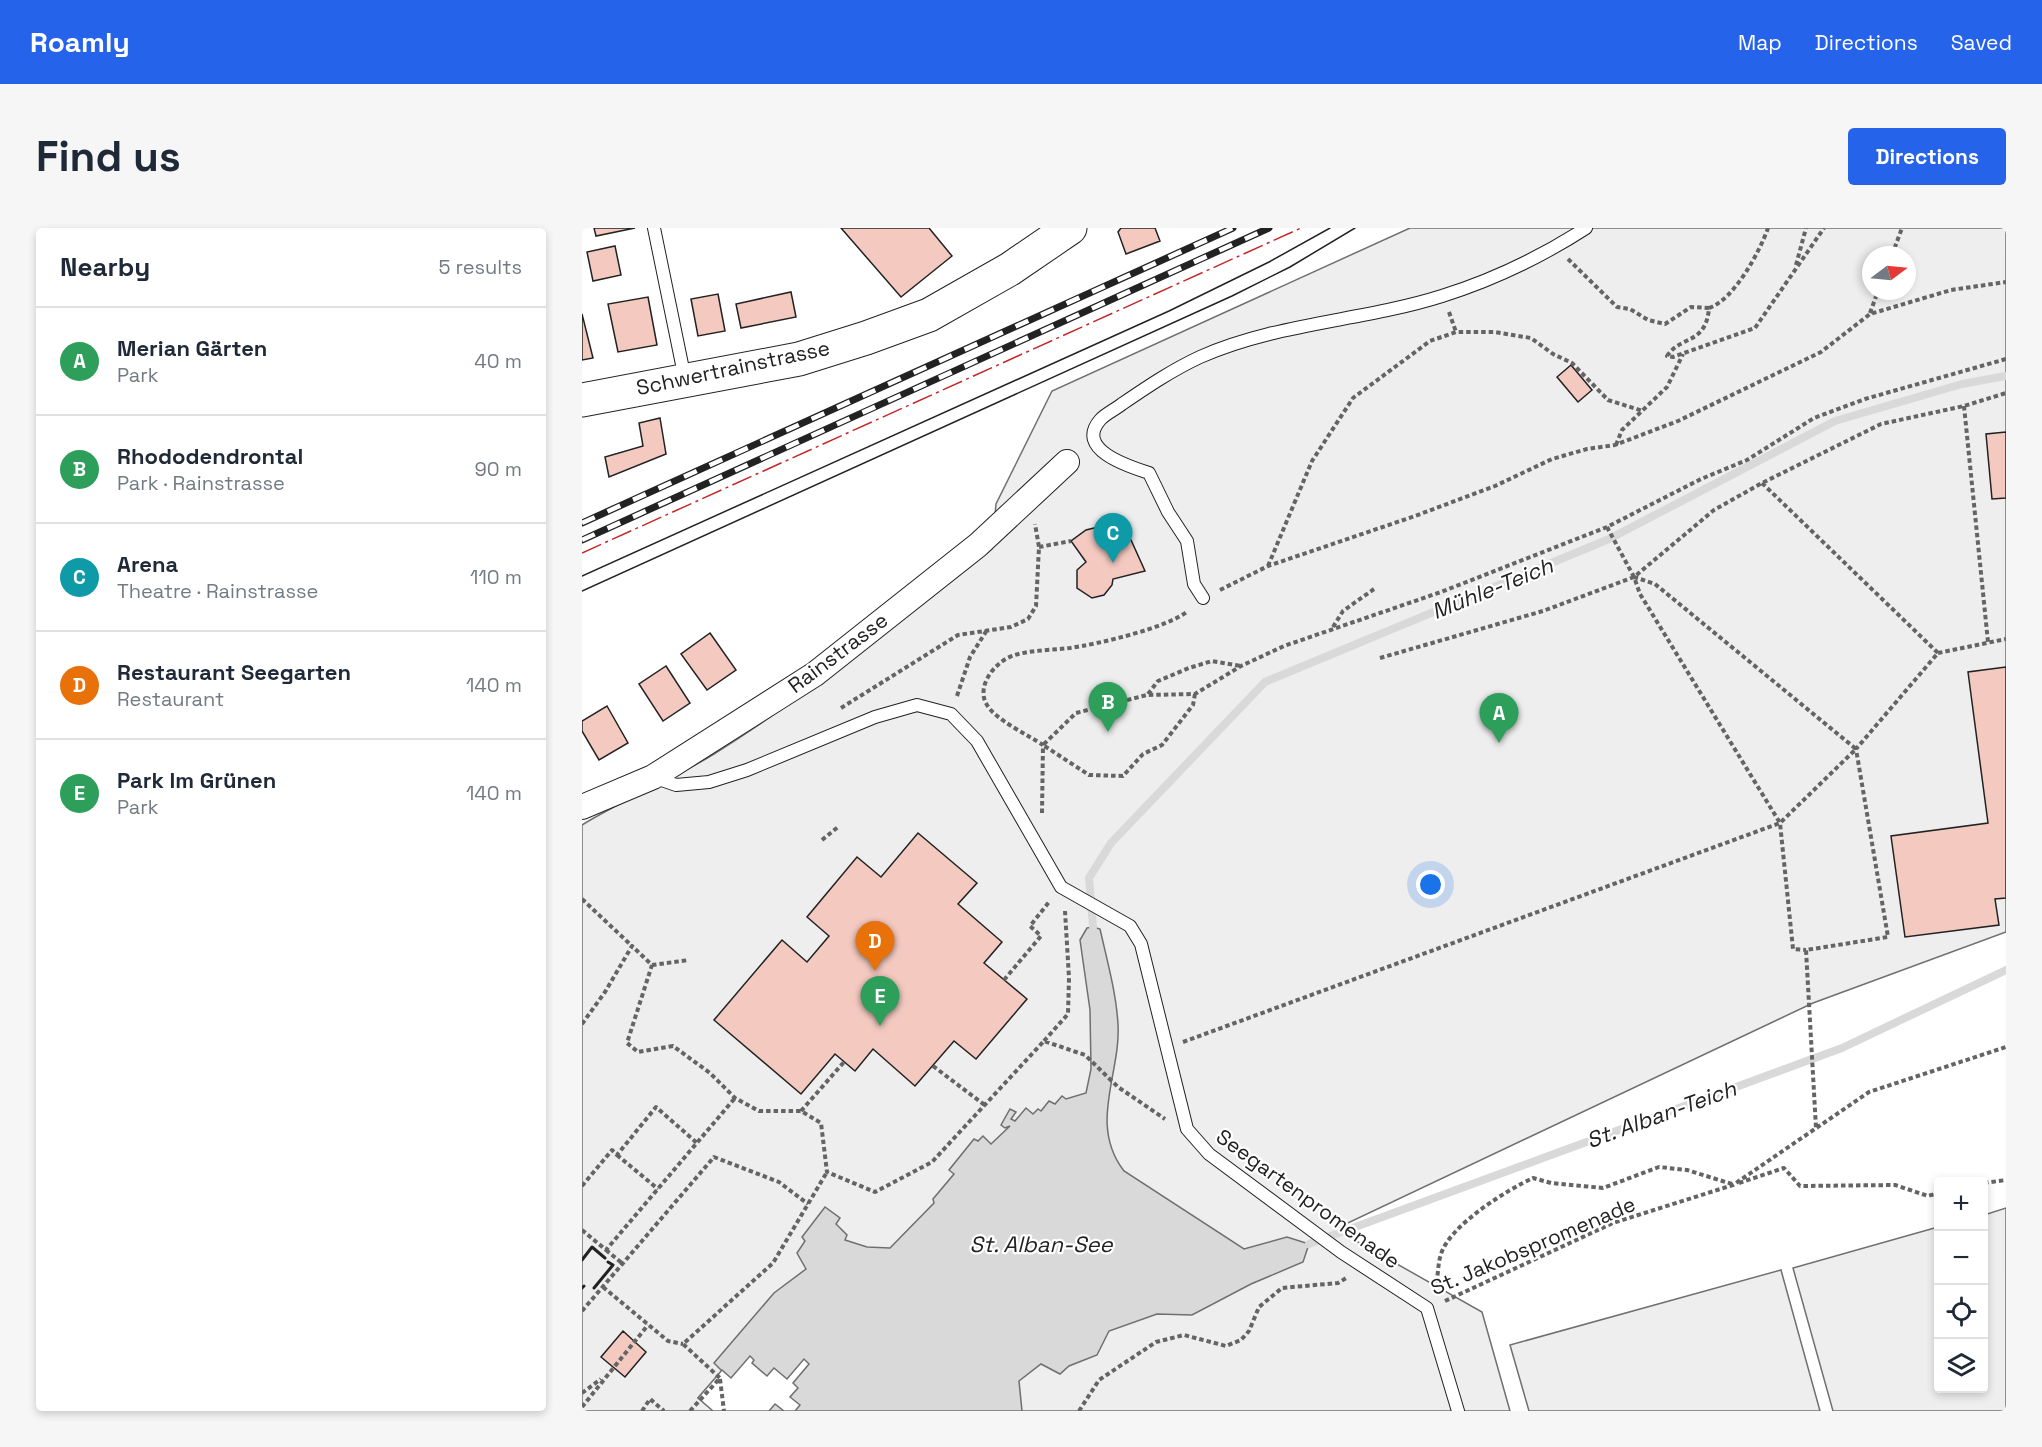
<!DOCTYPE html>
<meta charset="utf-8">
<style>
:root{--surface:#fff;--page:#f6f6f7;--text:#1f2937;--muted:#747a83;--line:#e0e1e3;--accent:#2563eb}
body{margin:0;font-family:"Space Grotesk",sans-serif;background:var(--page);color:var(--text)}
.controls{position:absolute;right:18px;bottom:18px;display:grid;overflow:hidden;border-radius:6px;box-shadow:0 3px 9px #0003}
.controls button{width:54px;height:54px;display:grid;place-items:center;padding:0;border:0;border-bottom:2px solid var(--line);background:var(--surface);color:var(--text);font:30px sans-serif}
.compass{position:absolute;left:1280px;top:18px;width:54px;height:54px;border-radius:50%;background:var(--surface);box-shadow:0 3px 9px #0003;rotate:74deg}
.you{position:absolute;left:849px;top:657px;width:21px;height:21px;margin:-15px;border:4px solid #fff;border-radius:50%;background:#1a73e8;box-shadow:0 0 0 9px #1a73e833}
.badge{display:grid;place-items:center;width:39px;height:39px;border-radius:50%;background:var(--accent);color:#fff;font-size:20px;font-weight:700}
.pin{position:absolute;translate:-50% -50px;filter:drop-shadow(0 2px 3px #0008)}
.pin::after{content:'';position:absolute;top:32px;width:21px;height:18px;background:inherit;clip-path:polygon(0 0,100% 0,50% 100%)}
.list{margin:0;padding:0;list-style:none}
h2{display:flex;justify-content:space-between;align-items:center;height:78px;margin:0;padding:0 24px;font-size:26px}
h2 small{font-size:20px;font-weight:400;color:var(--muted)}
.list li{display:grid;grid-template-columns:39px 1fr auto;gap:18px;align-items:center;box-sizing:border-box;height:108px;padding:0 24px;border-top:2px solid var(--line)}
.list b{display:block;font-size:22px;white-space:nowrap}
.list p{margin:0;font-size:20px;white-space:nowrap;color:var(--muted)}
.list em{font-size:20px;font-style:normal;color:var(--muted)}
.icon{flex:none;width:33px;height:33px;fill:none;stroke:currentColor;stroke-width:2;stroke-linecap:round;stroke-linejoin:round}
.map{position:relative;flex:none;width:1424px;height:1183px;overflow:hidden;border-radius:6px}
header{display:flex;align-items:center;gap:36px;box-sizing:border-box;height:84px;padding:0 30px;background:var(--accent);color:#fff}
header strong{font-size:28px}
nav{display:flex;gap:33px;margin-inline-start:auto;font-size:21px}
.intro{display:flex;align-items:center;justify-content:space-between;box-sizing:border-box;height:144px;padding:0 36px}
h1{margin:0;font-size:42px}
.button{padding:15px 27px;border-radius:6px;background:var(--accent);color:#fff;font-size:21px;font-weight:700}
main{display:flex;gap:36px;padding:0 36px}
aside{flex:1;background:var(--surface);border-radius:6px;box-shadow:0 3px 9px #0003}
.map>svg:first-child{display:block}
.green{fill:#eee;stroke:#6f6f6f;stroke-width:1.5;fill-rule:evenodd}
.water{fill:#d9d9d9;stroke:#6f6f6f;stroke-width:1.5}
.pier{fill:#fff;stroke:#6f6f6f;stroke-width:1.5}
.lines{fill:none;stroke-linecap:round;stroke-linejoin:round}
.stream{stroke:#d9d9d9;stroke-width:8}
.building{fill:#f3c9c0;stroke:#222;stroke-width:1.5}
.lane-casing{stroke:#222;stroke-width:14}
.street-casing{stroke:#222;stroke-width:26}
.secondary-casing{stroke:#222;stroke-width:35}
.path{stroke:#646464;stroke-width:4;stroke-dasharray:4.5 3;stroke-linecap:butt}
.lane{stroke:#fff;stroke-width:12}
.street{stroke:#fff;stroke-width:24}
.secondary{stroke:#fff;stroke-width:33}
.tram{stroke:#222;stroke-width:1.5}
.rail-casing{stroke:#222;stroke-width:7}
.rail{stroke:#fff;stroke-width:4.5;stroke-dasharray:14;stroke-linecap:butt}
.wall{stroke:#222;stroke-width:3}
.power{stroke:#c62828;stroke-width:1.5;stroke-dasharray:21 4.5 3 4.5;stroke-linecap:butt}
.labels{text-anchor:middle;stroke-width:4.5;stroke-linejoin:round;paint-order:stroke}
.street-label{font-size:21px;fill:#222;stroke:#fff}
.water-label{font-size:22px;font-style:italic;fill:#222;stroke:#fff}
</style>
<header>
<strong>Roamly</strong>
<nav><a>Map</a><a>Directions</a><a>Saved</a></nav>
</header>
<div class="intro"><h1>Find us</h1><a class="button">Directions</a></div>
<main>
<aside>
<h2>Nearby<small>5 results</small></h2>
<ul class="list">
<li><span class="badge" style="background:#2e9e5b">A</span><div><b>Merian Gärten</b><p>Park</p></div><em>40 m</em></li>
<li><span class="badge" style="background:#2e9e5b">B</span><div><b>Rhododendrontal</b><p>Park · Rainstrasse</p></div><em>90 m</em></li>
<li><span class="badge" style="background:#0f9aa8">C</span><div><b>Arena</b><p>Theatre · Rainstrasse</p></div><em>110 m</em></li>
<li><span class="badge" style="background:#e8710a">D</span><div><b>Restaurant Seegarten</b><p>Restaurant</p></div><em>140 m</em></li>
<li><span class="badge" style="background:#2e9e5b">E</span><div><b>Park Im Grünen</b><p>Park</p></div><em>140 m</em></li>
</ul>
</aside>
<div class="map">
<svg width="1424" height="1183" viewBox="0 0 1424 1183">
<rect width="100%" height="100%" fill="#fff"/>
<path class="green" d="M 828,0 L 1424,0 L 1424,704 L 1231,775 L 753,1001 L 900,1084 L 928,1183 L 0,1183 L 0,597 C 42,571 90,552 132,526 C 231,464 319,393 410,321 L 414,276 L 470,163 ZM 1289,27 L 1325,27 L 1325,63 L 1289,63 Z
M 1424,980 L 1424,1183 L 1251,1183 L 1211,1040 L 1356,999 L 1356,1160 L 1402,1160 L 1402,987 Z
M 1199,1042 L 1238,1183 L 947,1183 L 928,1117 Z"/>
<path class="water" d="M 511,699 L 518,701 C 525,732 534,764 536,796 C 539,846 506,896 542,943 L 662,1021 L 705,1009 L 727,1016 L 721,1034 L 669,1056 L 610,1087 L 575,1086 L 527,1103 L 515,1127 L 487,1138 L 478,1146 L 459,1136 L 437,1153 L 440,1183 L 132,1183 L 116,1170 L 140,1143 L 132,1135 L 192,1065 L 224,1041 L 215,1025 L 223,1013 L 220,1009 L 243,979 L 258,990 L 254,996 L 265,1007 L 263,1012 L 285,1019 L 308,1020 L 352,975 L 351,971 L 372,946 L 367,942 L 392,911 L 396,913 L 401,908 L 409,916 L 428,898 L 423,900 L 419,897 L 428,881 L 434,884 L 429,891 L 433,893 L 444,880 L 451,886 L 456,881 L 459,883 L 467,873 L 473,876 L 480,868 L 484,871 L 504,865 L 509,841 L 508,782 L 498,712 L 505,700 Z"/>
<path class="pier" d="M 168,1128 L 172,1132 L 170,1135 L 185,1148 L 192,1140 L 205,1151 L 222,1131 L 227,1136 L 211,1155 L 216,1160 L 208,1169 L 218,1177 L 213,1183 L 202,1183 L 193,1176 L 187,1183 L 131,1183 L 116,1170 L 140,1142 L 149,1150 Z"/>
<g class="lines">
<path class="stream" d="M 511,699 L 507,650 L 529,615 L 683,454 L 1027,311 L 1253,193 L 1380,156 L 1424,148
M 727,1016 L 1260,820 L 1424,742"/>
</g>
<path class="building" d="M 12,0 L 53,0 L 14,8 Z
M 259,0 L 347,0 L 370,28 L 319,69 Z
M 539,0 L 573,0 L 578,13 L 544,26 L 536,4 Z
M 33,18 L 39,47 L 11,53 L 5,24 Z
M 209,64 L 214,89 L 159,100 L 154,76 Z
M 136,66 L 143,103 L 116,108 L 109,71 Z
M 66,69 L 75,117 L 36,124 L 26,76 Z
M 0,86 L 11,130 L 0,132 Z
M 989,137 L 1010,162 L 996,174 L 975,149 Z
M 78,190 L 84,226 L 27,249 L 23,229 L 61,218 L 57,195 Z
M 1424,204 L 1424,270 L 1410,271 L 1404,206 Z
M 516,299 L 539,304 L 549,312 L 563,343 L 531,351 L 530,357 L 522,367 L 510,370 L 495,360 L 495,342 L 504,334 L 489,313 L 504,302 Z
M 128,405 L 154,442 L 125,462 L 99,426 Z
M 84,438 L 108,475 L 81,493 L 57,456 Z
M 1424,439 L 1424,670 L 1413,671 L 1417,697 L 1323,709 L 1309,608 L 1406,595 L 1386,444 Z
M 25,478 L 46,515 L 17,532 L 0,503 L 0,493 Z
M 336,605 L 395,655 L 376,676 L 420,714 L 402,735 L 445,771 L 394,831 L 372,813 L 333,858 L 291,821 L 273,843 L 253,826 L 219,866 L 132,792 L 200,712 L 225,734 L 247,708 L 225,689 L 275,629 L 299,649 Z
M 41,1103 L 64,1124 L 43,1149 L 19,1129 Z"/>
<g class="lines">
<g class="lane-casing">
<path id="lane" d="M 72,0 L 103,151
M 621,370 L 612,356 L 605,313 L 586,284 L 567,245 C 549,239 492,222 518,192 C 523,186 534,181 540,176 C 565,159 590,142 618,129 C 694,95 781,93 860,68 C 911,52 959,29 1004,0
M 71,549 L 94,557 L 127,554 L 165,542 L 293,489 L 335,477 L 369,486 L 395,513 L 479,659 L 548,698 L 559,716 L 605,901 L 627,926 L 759,1024 L 845,1080 L 876,1183"/>
</g>
<g class="street-casing">
<path id="street" d="M 0,579 L 71,549 L 233,446 L 396,317 L 485,234"/>
</g>
<g class="secondary-casing">
<path id="secondary" d="M 0,172 L 217,131 L 284,110 L 347,87 L 428,41 L 488,0"/>
</g>
<path class="path" d="M 1310,27 L 1320,0
M 986,31 L 1035,79 L 1048,81 L 1066,92 L 1083,96 L 1109,79 L 1127,80 C 1124,117 1099,107 1085,128 L 1091,129 L 1173,100 L 1242,0
M 1214,37 L 1224,0
M 1127,80 C 1152,72 1178,23 1186,0
M 867,84 L 874,104
M 1288,85 L 1296,63
M 1382,178 L 1406,414
M 1034,217 L 1040,202 L 1085,159 L 1101,126
M 1180,255 L 1356,425 L 1274,521 L 1306,709 L 1224,722 L 1234,900
M 1025,299 L 1052,349
M 457,319 L 489,313
M 686,338 L 730,233 L 771,170 L 848,113 L 874,104 L 912,104 L 949,110 L 971,126 L 990,135 L 1026,172 L 1061,183
M 638,362 L 686,338 L 833,288 L 913,258 L 970,231 L 1005,221 L 1033,217 L 1096,193 L 1239,124 L 1288,86 L 1369,62 L 1424,54
M 751,399 L 761,383 L 792,361
M 1356,425 L 1424,411
M 798,430 L 961,383 L 1052,349 L 1132,282 L 1180,255 L 1299,196 L 1382,178 L 1424,165
M 566,466 L 576,453 L 607,440 L 630,433 L 659,438
M 613,466 L 611,477 L 580,517 L 561,526 L 541,548 L 507,547 L 461,517 L 494,485 L 565,467 L 613,466 L 659,438 L 702,418 L 859,364 L 1025,299 L 1119,251 L 1165,232 L 1232,190 L 1283,171 L 1424,131
M 375,468 L 388,429 L 405,402
M 259,480 L 376,407 L 429,399 L 446,391 L 454,378 L 457,319 L 453,296
M 460,585 L 461,517 C 446,507 414,492 405,477 C 393,458 414,432 433,427 C 450,422 470,422 488,420 C 516,416 585,400 606,383
M 240,612 L 256,599
M 0,671 L 50,718
M 70,737 L 107,732
M 422,752 L 459,708 L 448,698 L 467,674
M 0,796 L 23,764 L 50,718 L 70,737 L 45,815 L 56,824 L 91,818 L 128,845 L 153,870 L 177,883 L 219,883 L 239,895 L 245,944 L 293,964 L 350,934 L 462,813 L 503,827 L 536,859 L 583,891
M 462,813 L 486,786 L 487,750 L 483,683
M 601,814 L 1198,595 L 1274,521 L 1073,356 L 1052,349 L 1058,366 L 1198,595 L 1211,721 L 1224,722
M 351,838 L 404,878
M 219,883 L 262,834
M 35,927 L 76,961
M 1157,955 L 1202,940 L 1218,958 L 1313,957 L 1346,968 L 1356,965
M 1402,955 L 1424,952
M 0,958 L 30,922 L 35,927 L 74,879 L 115,915
M 0,1002 L 24,1022 L 153,870
M 24,1022 L 41,1036
M 21,1059 L 86,1113 L 101,1116
M 852,1062 C 857,1050 855,1038 859,1026 C 868,997 925,962 951,950 L 969,955 L 1021,960 L 1077,939 L 1105,942 L 1150,956
M 863,1073 L 1031,995 L 1151,957 L 1287,864 L 1424,819
M 0,1083 L 132,929 L 197,954 L 226,976
M 138,1151 L 142,1183
M 0,1165 L 19,1151
M 0,1179 L 66,1097
M 60,1183 L 68,1171 L 82,1183
M 108,1183 L 138,1150 L 101,1116 L 191,1035 L 245,944
M 497,1183 L 517,1152 L 574,1114 L 602,1107 L 644,1118 L 659,1112 L 667,1103 L 677,1079 L 700,1060 L 756,1055 L 766,1049"/>
<use href="#lane" class="lane"/>
<use href="#street" class="street"/>
<use href="#secondary" class="secondary"/>
<path class="tram" d="M 0,348 L 587,83 L 687,34 L 748,0
M 0,363 L 650,68 L 708,39 L 773,0"/>
<g class="rail-casing">
<path id="rail" d="M 0,295 L 651,0
M 0,312 L 687,0"/>
</g>
<use href="#rail" class="rail"/>
<path class="wall" d="M 0,1032 L 10,1019 L 23,1030
M 0,1060 L 2,1058
M 12,1060 L 31,1037 L 26,1034"/>
<path class="power" d="M 0,325 L 719,0"/>
</g>
<g class="labels">
<g class="street-label">
<text transform="translate(151 140) rotate(-12)" y="7">Schwertrainstrasse</text>
<text transform="translate(256 425) rotate(-37)" y="7">Rainstrasse</text>
<text transform="translate(726 971) rotate(36)" y="7">Seegartenpromenade</text>
<text transform="translate(951 1018) rotate(-23)" y="7">St. Jakobspromenade</text>
</g>
<g class="water-label">
<text transform="translate(910 360) rotate(-22)" y="8">Mühle-Teich</text>
<text transform="translate(1079 886) rotate(-20)" y="8">St. Alban-Teich</text>
<text x="459" y="1024">St. Alban-See</text>
</g>
</g>
</svg>
<div class="controls">
<button>+</button>
<button>−</button>
<button><svg class="icon" aria-label="locate" viewBox="0 0 24 24"><circle cx="12" cy="12" r="6"/><path d="M12 2v4M12 18v4M2 12h4M18 12h4"/></svg></button>
<button><svg class="icon" aria-label="layers" viewBox="0 0 24 24"><path d="M12 4l9 5-9 5-9-5zM3 14l9 5 9-5"/></svg></button>
</div>
<svg class="compass" viewBox="-18 -18 36 36"><path d="M0-13l5 13h-10z" fill="#e53935"/><path d="M0 13l5-13h-10z" fill="#747a83"/></svg>
<div class="you"></div>
<div class="pin badge" style="left:917px;top:515px;background:#2e9e5b">A</div>
<div class="pin badge" style="left:526px;top:504px;background:#2e9e5b">B</div>
<div class="pin badge" style="left:531px;top:335px;background:#0f9aa8">C</div>
<div class="pin badge" style="left:293px;top:743px;background:#e8710a">D</div>
<div class="pin badge" style="left:298px;top:798px;background:#2e9e5b">E</div>
</div>
</main>
